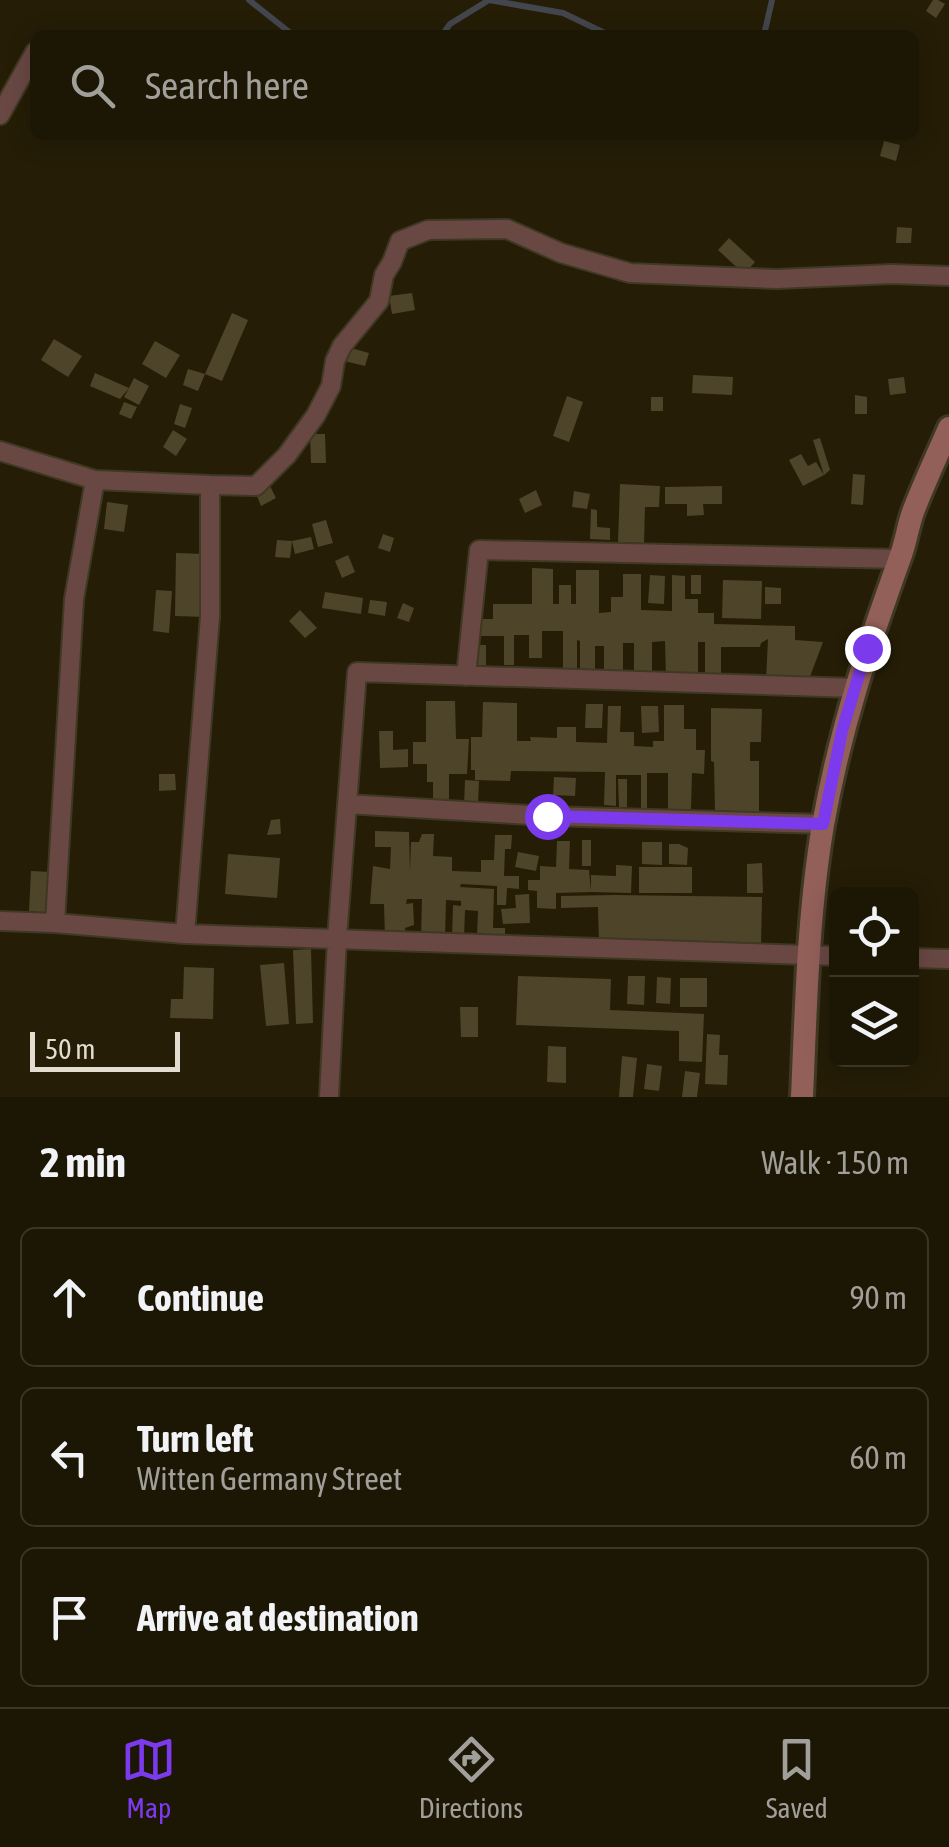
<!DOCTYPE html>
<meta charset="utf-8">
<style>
:root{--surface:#1c1604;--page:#292313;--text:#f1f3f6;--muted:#a09f9a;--line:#3a3526;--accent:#7c3aed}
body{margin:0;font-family:"Asap Condensed",sans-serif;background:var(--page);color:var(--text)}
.controls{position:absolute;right:30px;bottom:30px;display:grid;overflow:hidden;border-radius:15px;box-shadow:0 5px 25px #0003}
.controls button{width:90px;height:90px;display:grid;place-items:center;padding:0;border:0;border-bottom:2px solid var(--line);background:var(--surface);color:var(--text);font:50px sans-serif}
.scale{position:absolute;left:30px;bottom:25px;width:150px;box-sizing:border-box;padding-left:10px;border:5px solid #e2ddcf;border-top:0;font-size:28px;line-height:35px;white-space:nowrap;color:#e2ddcf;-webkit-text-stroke:8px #251d06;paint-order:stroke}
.stop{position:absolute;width:30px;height:30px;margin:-22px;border:8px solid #7c3aed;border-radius:50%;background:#fff}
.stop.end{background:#7c3aed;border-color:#fff;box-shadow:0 2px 10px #0008}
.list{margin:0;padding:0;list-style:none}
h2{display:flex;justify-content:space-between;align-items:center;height:130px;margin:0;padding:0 40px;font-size:42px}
h2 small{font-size:32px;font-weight:400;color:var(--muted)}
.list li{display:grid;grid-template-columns:65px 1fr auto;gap:30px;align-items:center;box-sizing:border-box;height:140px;margin:0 20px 20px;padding:0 20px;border:2px solid var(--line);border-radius:15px}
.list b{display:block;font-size:38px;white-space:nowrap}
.list p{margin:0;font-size:32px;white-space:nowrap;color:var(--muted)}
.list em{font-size:32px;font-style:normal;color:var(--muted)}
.icon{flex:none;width:55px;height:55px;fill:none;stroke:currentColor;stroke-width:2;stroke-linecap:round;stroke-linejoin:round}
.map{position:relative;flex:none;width:949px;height:1097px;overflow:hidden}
.search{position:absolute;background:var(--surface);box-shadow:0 5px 25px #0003;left:30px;right:30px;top:30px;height:110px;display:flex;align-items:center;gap:25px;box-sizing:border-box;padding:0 35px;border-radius:15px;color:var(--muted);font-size:38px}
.sheet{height:610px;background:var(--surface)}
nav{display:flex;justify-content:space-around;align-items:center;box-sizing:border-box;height:140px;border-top:2px solid var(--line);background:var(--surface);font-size:28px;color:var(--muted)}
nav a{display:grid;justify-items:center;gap:5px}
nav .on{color:var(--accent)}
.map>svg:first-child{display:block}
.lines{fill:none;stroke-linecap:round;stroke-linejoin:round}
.stream{stroke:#44464e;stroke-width:6}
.building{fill:#4e442a}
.street-casing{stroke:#3f3822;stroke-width:22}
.secondary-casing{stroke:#3f3822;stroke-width:28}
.street{stroke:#694844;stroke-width:18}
.secondary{stroke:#935f59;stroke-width:22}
.route{stroke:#7c3aed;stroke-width:12}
</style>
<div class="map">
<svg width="949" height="1097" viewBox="0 0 949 1097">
<rect width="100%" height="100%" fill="#251d06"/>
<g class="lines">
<path class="stream" d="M 249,0 L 293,35
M 442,35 L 450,24 L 489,0 L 563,13 L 609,35
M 764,35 L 772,0"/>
</g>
<path class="building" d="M 933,0 L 938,0 L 945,4 L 936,18 L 926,11 Z
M 884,141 L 900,145 L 896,161 L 880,156 Z
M 897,227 L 912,228 L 911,243 L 896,243 Z
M 729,238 L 755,262 L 744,274 L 718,250 Z
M 412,293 L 415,310 L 392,314 L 389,296 Z
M 232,313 L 248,320 L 222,381 L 205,374 Z
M 54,339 L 82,356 L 68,377 L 41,360 Z
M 155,341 L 180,355 L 166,378 L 142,364 Z
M 344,346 L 369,353 L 365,366 L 340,360 Z
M 188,369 L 205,374 L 198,391 L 183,385 Z
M 95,373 L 129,388 L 134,378 L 149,386 L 139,405 L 124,397 L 129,388 L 120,399 L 90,386 Z
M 693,375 L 733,377 L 732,395 L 692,393 Z
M 904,377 L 906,393 L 890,395 L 888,379 Z
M 855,395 L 867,397 L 867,414 L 855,414 Z
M 567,396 L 583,402 L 569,442 L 553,436 Z
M 651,397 L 663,397 L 663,411 L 651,411 Z
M 124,402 L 137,407 L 131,419 L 119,414 Z
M 180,404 L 192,408 L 185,428 L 174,424 Z
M 173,430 L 187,439 L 176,456 L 163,447 Z
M 310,434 L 325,434 L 326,463 L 311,463 Z
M 820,438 L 830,470 L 824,475 L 813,440 Z
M 801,454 L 808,466 L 816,462 L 824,475 L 803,486 L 789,460 Z
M 853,474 L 865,475 L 863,505 L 851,504 Z
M 269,484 L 276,498 L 261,506 L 255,491 Z
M 620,484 L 660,486 L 659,507 L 645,507 L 644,543 L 618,542 Z
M 722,486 L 722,504 L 703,504 L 704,515 L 687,516 L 687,504 L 665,504 L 665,487 Z
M 536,490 L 542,505 L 525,513 L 519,499 Z
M 574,491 L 590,494 L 587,509 L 572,507 Z
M 107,502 L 128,505 L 124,532 L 104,529 Z
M 591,509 L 597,510 L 597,527 L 610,528 L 610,540 L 590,539 Z
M 326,520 L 333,543 L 318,547 L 312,524 Z
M 383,534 L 394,538 L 390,552 L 378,548 Z
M 311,537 L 314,549 L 295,554 L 292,541 Z
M 277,540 L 292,541 L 290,558 L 275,557 Z
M 176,553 L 206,554 L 205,617 L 175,616 Z
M 348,555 L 355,572 L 342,578 L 335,561 Z
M 532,568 L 553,569 L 553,604 L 559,604 L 559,585 L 571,585 L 571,604 L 576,604 L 576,570 L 599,570 L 599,613 L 611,612 L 611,597 L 623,597 L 623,574 L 641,574 L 641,610 L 672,611 L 672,575 L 685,576 L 685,599 L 698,599 L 698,613 L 714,613 L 714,624 L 795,626 L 795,640 L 823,642 L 808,682 L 766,680 L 768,639 L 761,643 L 760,647 L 721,647 L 721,678 L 705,678 L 705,642 L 698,642 L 698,679 L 666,679 L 665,641 L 652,642 L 652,676 L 634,677 L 634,643 L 623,643 L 623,676 L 604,676 L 604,646 L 595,646 L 595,676 L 580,676 L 580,641 L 577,640 L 577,671 L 563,672 L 563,631 L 542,631 L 542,658 L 529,658 L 529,635 L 514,635 L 514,665 L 504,665 L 504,636 L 476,636 L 476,619 L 493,619 L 493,604 L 532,604 Z
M 650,575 L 665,576 L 664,604 L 648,603 Z
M 691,575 L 701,575 L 701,594 L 691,594 Z
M 723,580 L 762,581 L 761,619 L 722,618 Z
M 765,587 L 781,588 L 781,604 L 765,604 Z
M 156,590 L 172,591 L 169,633 L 153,631 Z
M 325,592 L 363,598 L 361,614 L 322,608 Z
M 370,600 L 387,602 L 385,616 L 368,613 Z
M 403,603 L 414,608 L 409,622 L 397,618 Z
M 300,610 L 317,628 L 305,638 L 289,621 Z
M 473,645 L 486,645 L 486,665 L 473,665 Z
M 426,701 L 455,701 L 456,739 L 469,739 L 467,774 L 449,774 L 449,801 L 433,801 L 433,782 L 427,782 L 427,764 L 413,764 L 413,742 L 426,742 Z
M 483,702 L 517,703 L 517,741 L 531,741 L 530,737 L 557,738 L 557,727 L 576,727 L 576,742 L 607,743 L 608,706 L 621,706 L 620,732 L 634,732 L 634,746 L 653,747 L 653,741 L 664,741 L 664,705 L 684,705 L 684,729 L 696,729 L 696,750 L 705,750 L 704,774 L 692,773 L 691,809 L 668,809 L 668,773 L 647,773 L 647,809 L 641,809 L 641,775 L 616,775 L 616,806 L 604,805 L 605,772 L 511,771 L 510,781 L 475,780 L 475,770 L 471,770 L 471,737 L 482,737 Z
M 586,704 L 603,704 L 602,728 L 585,728 Z
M 641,706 L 658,706 L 659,732 L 642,733 Z
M 711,708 L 762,709 L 761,742 L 750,742 L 750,761 L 759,761 L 759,812 L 715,813 L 714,762 L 711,761 Z
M 379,731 L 393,731 L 393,750 L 408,749 L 408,767 L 380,768 Z
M 159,774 L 175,774 L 176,790 L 159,791 Z
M 554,777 L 576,778 L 575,796 L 553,795 Z
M 618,779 L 627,779 L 627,807 L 619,807 Z
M 465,780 L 479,781 L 478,806 L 464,805 Z
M 280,819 L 281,834 L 267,835 L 271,820 Z
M 375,831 L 409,832 L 410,871 L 411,842 L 419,842 L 422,834 L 434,834 L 433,856 L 452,857 L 452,871 L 481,872 L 481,860 L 494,860 L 495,835 L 512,835 L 511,849 L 505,849 L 504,876 L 519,876 L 519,889 L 507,888 L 506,905 L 497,905 L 497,886 L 461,884 L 460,887 L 494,889 L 493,928 L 505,928 L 505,937 L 477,936 L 478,911 L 465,910 L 464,938 L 452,938 L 453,905 L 461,906 L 461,901 L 446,900 L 445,938 L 421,937 L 422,899 L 407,899 L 406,904 L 413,903 L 414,925 L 405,928 L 406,937 L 385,938 L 384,904 L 370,904 L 373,866 L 390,869 L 391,847 L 375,847 Z
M 582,840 L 591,840 L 591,866 L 582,866 Z
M 557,841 L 570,841 L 569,869 L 589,870 L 591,892 L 556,893 L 556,909 L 537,908 L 537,891 L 528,890 L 528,880 L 540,880 L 540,866 L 556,867 Z
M 642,842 L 662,842 L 662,865 L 642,864 Z
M 669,844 L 679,844 L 688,848 L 687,865 L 669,864 Z
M 518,852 L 539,856 L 536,871 L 515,867 Z
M 228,854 L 280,858 L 277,898 L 225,894 Z
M 762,863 L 763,893 L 747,893 L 747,864 Z
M 616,865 L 632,866 L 631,893 L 591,892 L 591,875 L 616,876 Z
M 639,867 L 692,867 L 692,893 L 639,893 Z
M 31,871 L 51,872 L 49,913 L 29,911 Z
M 529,894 L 530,923 L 503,924 L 501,909 L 516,908 L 515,895 Z
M 614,895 L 762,897 L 761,947 L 599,944 L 598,907 L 561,908 L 561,896 Z
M 311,949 L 313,1023 L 296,1024 L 293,950 Z
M 284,963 L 289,1024 L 266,1026 L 260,965 Z
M 184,967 L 214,968 L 213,1019 L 170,1018 L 171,999 L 183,999 Z
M 518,976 L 611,979 L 610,1010 L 704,1014 L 702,1062 L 679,1061 L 679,1031 L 516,1025 Z
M 628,976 L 645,976 L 644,1005 L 627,1004 Z
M 657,977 L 671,978 L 670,1004 L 656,1003 Z
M 680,978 L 707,978 L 707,1007 L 680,1007 Z
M 460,1007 L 478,1007 L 478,1037 L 461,1037 Z
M 707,1034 L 720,1035 L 719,1055 L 728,1055 L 727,1085 L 705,1084 Z
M 548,1046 L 566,1047 L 566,1083 L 547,1082 Z
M 622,1056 L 637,1058 L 633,1097 L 619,1097 Z
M 647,1064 L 662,1066 L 659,1091 L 644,1089 Z
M 685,1071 L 700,1073 L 697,1097 L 682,1097 Z"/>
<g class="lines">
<g class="street-casing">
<path id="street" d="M 0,115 L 35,52
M 0,451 L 95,480 L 74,599 L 55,923 L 0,921
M 95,480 L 210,485
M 466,676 L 479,550 L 900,559
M 347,804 L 547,816 L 823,824
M 55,923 L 185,934 L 836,956
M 185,934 L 210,616 L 210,485 L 256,486 L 287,455 L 316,415 L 331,386 L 335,361 L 342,346 L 379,301 L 384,275 L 392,262 L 400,241 L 428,230 L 507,229 L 561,253 L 630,273 L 777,279 L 892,274 L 949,276
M 912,958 L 949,959
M 329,1097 L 337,939 L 357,672 L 855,688"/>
</g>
<g class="secondary-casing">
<path id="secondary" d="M 802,1097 C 806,1006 808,914 823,825 C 840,729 868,646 901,555 C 906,541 908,526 913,512 C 924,483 937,456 949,428"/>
</g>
<use href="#street" class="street"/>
<use href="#secondary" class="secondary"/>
</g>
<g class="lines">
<path class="route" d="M 547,816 L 823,824 L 842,731 L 867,648"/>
</g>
</svg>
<div class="controls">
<button><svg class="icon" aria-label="locate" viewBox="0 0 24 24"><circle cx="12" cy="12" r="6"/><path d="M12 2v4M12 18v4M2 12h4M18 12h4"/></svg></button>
<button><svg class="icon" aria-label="layers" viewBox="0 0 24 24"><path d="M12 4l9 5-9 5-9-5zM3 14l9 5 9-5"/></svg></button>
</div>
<div class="scale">50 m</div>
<div class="stop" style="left:547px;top:816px"></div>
<div class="stop end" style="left:867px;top:648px"></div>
<div class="search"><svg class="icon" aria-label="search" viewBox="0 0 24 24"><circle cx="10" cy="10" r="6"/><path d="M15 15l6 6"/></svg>Search here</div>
</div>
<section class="sheet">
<h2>2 min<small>Walk · 150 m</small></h2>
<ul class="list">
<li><svg class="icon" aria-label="ahead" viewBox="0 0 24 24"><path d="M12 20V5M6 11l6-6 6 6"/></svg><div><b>Continue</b></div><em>90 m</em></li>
<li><svg class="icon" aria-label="left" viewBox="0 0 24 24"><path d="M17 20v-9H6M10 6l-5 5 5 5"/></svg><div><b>Turn left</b><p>Witten Germany Street</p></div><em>60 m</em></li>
<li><svg class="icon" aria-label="arrive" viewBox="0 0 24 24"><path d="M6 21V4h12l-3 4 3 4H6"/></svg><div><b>Arrive at destination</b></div></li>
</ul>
</section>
<nav>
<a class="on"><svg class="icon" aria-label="map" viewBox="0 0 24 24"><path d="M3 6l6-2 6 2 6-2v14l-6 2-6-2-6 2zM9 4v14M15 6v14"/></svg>Map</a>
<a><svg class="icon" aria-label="directions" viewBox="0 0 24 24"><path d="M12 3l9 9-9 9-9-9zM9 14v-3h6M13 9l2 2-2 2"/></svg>Directions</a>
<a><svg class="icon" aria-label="saved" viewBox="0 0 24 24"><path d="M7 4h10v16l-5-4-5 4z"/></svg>Saved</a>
</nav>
